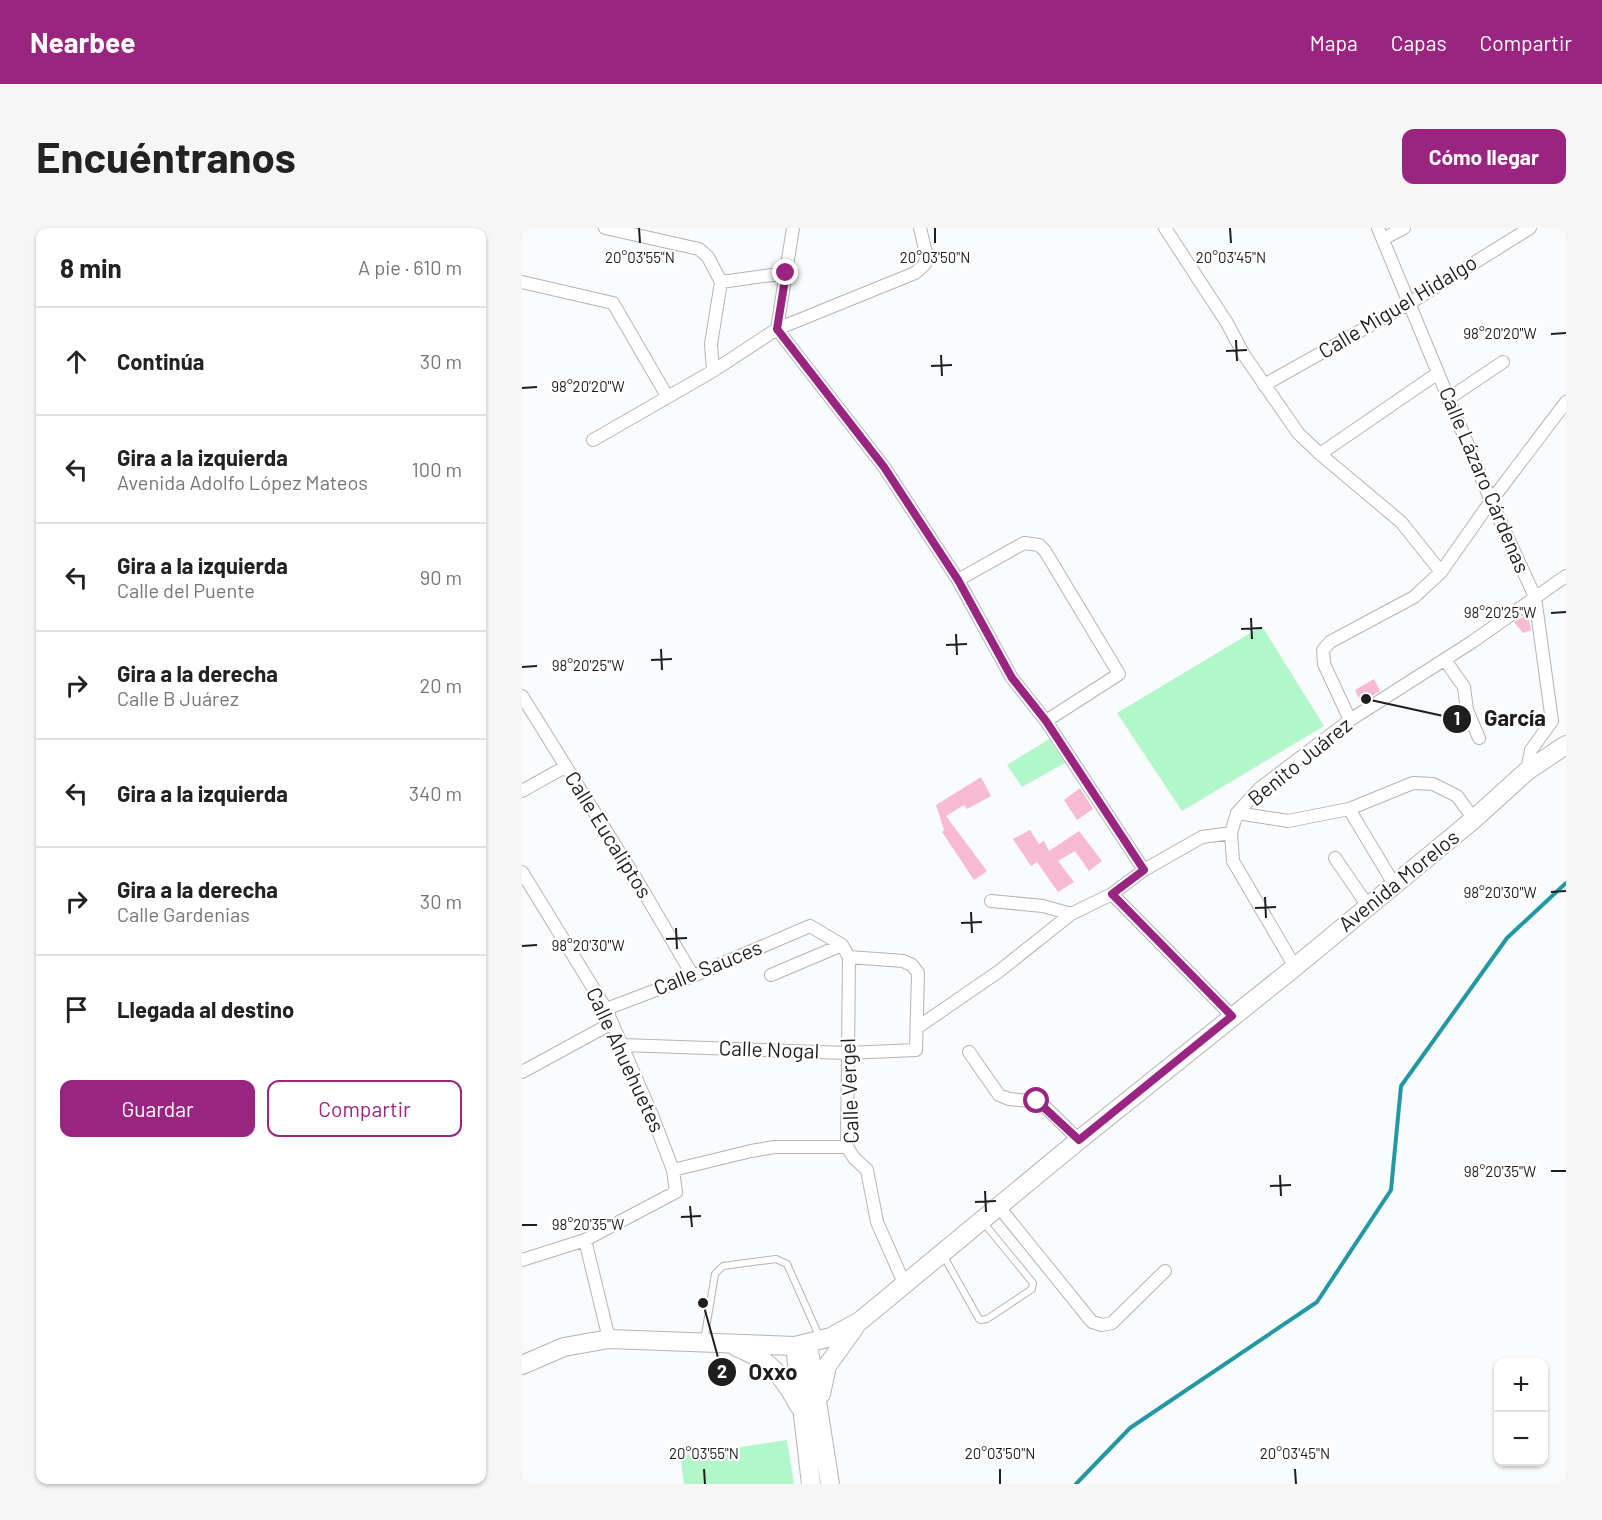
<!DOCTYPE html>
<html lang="es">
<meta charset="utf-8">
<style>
:root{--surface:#fff;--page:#f6f6f6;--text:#222;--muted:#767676;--line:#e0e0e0;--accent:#992581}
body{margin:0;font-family:Barlow,sans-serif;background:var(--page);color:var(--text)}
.controls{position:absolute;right:18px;bottom:18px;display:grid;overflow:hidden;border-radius:12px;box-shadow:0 2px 4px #0004}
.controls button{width:54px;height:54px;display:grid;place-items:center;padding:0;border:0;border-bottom:2px solid var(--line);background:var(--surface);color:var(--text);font:30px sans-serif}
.stop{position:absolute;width:18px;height:18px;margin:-14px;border:4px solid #992581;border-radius:50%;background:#fff}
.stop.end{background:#992581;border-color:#fff;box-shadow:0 2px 6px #0008}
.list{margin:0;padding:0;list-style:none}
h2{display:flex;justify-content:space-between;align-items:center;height:78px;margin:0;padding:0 24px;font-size:26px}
h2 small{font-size:20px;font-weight:400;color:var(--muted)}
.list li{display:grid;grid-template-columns:39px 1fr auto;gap:18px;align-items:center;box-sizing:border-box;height:108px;padding:0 24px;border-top:2px solid var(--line)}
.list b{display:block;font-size:22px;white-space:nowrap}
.list p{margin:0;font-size:20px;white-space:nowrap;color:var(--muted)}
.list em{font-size:20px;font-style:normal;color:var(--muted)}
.actions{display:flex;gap:12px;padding:18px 24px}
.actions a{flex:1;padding:14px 0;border:2px solid var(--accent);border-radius:12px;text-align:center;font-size:21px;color:var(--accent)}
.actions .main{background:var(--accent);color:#fff}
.icon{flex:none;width:33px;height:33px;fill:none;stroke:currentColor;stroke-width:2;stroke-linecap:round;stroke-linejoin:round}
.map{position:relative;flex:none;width:1044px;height:1256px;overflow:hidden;border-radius:12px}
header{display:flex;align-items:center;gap:36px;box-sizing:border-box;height:84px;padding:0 30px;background:var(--accent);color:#fff}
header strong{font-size:28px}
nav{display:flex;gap:33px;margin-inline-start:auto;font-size:21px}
.intro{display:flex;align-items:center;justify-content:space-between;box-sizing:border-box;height:144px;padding:0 36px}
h1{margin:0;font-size:42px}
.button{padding:15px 27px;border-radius:12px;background:var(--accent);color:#fff;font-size:21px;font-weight:700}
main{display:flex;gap:36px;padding:0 36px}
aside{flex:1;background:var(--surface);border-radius:12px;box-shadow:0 2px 4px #0004}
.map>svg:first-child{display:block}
.green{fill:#b1f7c9}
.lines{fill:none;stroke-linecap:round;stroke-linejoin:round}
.stream{stroke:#2298a4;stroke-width:4}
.building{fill:#f7bad2}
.service-casing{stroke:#b2b4b6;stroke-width:8}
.minor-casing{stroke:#b2b4b6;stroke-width:14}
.secondary-casing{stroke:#b2b4b6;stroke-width:20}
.service{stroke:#fff;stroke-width:6}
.minor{stroke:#fff;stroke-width:12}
.secondary{stroke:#fff;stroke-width:18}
.route{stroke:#992581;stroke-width:8}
.ticks{fill:none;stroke:#1d1e1f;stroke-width:2}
.labels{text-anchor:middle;stroke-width:4.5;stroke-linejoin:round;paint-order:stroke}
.street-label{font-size:21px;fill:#1d1e1f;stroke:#fff}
.ticks-label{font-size:15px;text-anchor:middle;fill:#1d1e1f;stroke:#fff;stroke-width:4.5;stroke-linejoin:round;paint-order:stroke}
.leader{fill:none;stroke:#1d1e1f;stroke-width:2}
.callout-dot{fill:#1d1e1f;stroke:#fff;stroke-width:2}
.mark-label{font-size:18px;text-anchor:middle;font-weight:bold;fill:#fff}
.callout-label{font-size:22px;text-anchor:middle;font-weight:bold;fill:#1d1e1f;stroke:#fff;stroke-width:4.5;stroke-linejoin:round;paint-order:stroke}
</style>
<header>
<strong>Nearbee</strong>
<nav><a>Mapa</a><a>Capas</a><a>Compartir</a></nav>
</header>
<div class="intro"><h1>Encuéntranos</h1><a class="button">Cómo llegar</a></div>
<main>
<aside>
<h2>8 min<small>A pie · 610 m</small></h2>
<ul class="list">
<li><svg class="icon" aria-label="ahead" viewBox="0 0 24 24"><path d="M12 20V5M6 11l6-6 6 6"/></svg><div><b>Continúa</b></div><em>30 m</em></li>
<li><svg class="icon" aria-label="left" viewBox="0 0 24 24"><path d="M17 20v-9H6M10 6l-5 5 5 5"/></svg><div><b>Gira a la izquierda</b><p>Avenida Adolfo López Mateos</p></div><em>100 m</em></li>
<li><svg class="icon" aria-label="left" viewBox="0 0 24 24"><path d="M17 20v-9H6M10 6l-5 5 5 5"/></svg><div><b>Gira a la izquierda</b><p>Calle del Puente</p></div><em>90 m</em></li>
<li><svg class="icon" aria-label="right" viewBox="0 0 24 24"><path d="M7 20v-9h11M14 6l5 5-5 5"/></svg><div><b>Gira a la derecha</b><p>Calle B Juárez</p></div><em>20 m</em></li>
<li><svg class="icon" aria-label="left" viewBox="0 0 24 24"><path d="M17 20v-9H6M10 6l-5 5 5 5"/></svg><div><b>Gira a la izquierda</b></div><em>340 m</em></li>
<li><svg class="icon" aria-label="right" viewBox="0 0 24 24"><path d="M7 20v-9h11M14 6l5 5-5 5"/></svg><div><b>Gira a la derecha</b><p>Calle Gardenias</p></div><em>30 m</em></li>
<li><svg class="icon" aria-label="arrive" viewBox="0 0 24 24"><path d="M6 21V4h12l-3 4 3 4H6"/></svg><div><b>Llegada al destino</b></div></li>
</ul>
<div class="actions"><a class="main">Guardar</a><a>Compartir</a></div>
</aside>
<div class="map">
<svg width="1044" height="1256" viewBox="0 0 1044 1256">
<rect width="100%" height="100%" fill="#f9fbfd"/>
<path class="green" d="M 740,398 L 802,498 L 660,583 L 595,485 Z
M 527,511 L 543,535 L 500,559 L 485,537 Z
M 265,1212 L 272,1256 L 162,1256 L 158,1228 Z"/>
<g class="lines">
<path class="stream" d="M 554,1256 L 608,1200 L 795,1074 L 869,962 L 879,858 L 985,710 L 1044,655"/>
</g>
<path class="building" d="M 1006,386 L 1009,402 L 1001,405 L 992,394 Z
M 852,451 L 858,463 L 839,475 L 833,462 Z
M 459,549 L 469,568 L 445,581 L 442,577 L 424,588 L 465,643 L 452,652 L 420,604 L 422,602 L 414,577 Z
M 558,560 L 571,581 L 555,592 L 542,572 Z
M 508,602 L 517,616 L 522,613 L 527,623 L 557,603 L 580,633 L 567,643 L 553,623 L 536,633 L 552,654 L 536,664 L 515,634 L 509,638 L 491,611 Z"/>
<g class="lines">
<g class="service-casing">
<path id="service" d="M 421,1027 L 457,1091 L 459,1092 L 465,1091 L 510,1061 L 511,1055 L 461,994
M 182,1113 L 193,1046 L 201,1038 L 254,1031 L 265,1036 L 298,1110"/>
</g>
<g class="minor-casing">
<path id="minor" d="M 83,0 L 177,21 L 186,29 L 199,54 L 264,45
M 271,0 L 255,101 L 362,239 L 436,352 L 490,450 L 524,493 L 622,642
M 643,0 L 705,95 L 722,127 L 776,205 L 798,226 L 879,294 L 919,344
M 856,0 L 969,273 L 1013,369 L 1030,493 L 1009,522 L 1005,543
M 861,11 L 882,0
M 0,54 L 91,75 L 145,168
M 191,143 L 189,116 L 199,54
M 742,157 L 888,75 L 1008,0
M 926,171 L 981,134
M 71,212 L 191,143 L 255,101 L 393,45 L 403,36 L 404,25 L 398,0
M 798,226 L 916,145
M 436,352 L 502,315 L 517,317 L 523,323 L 597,446 L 524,493
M 923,432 L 942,459 L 945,482 L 957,510
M 0,468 L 116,654 L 171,748
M 828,492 L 802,436 L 801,422 L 808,414 L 892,369 L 919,344 L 969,273 L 1044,174
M 0,563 L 43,539
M 827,581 L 872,656
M 715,585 L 766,593 L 827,581 L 891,555 L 911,556 L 935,568 L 952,591
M 813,630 L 846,678
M 0,644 L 84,781 L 130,887 L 151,942 L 154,964 L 63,1012 L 0,1032
M 590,666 L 710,788
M 469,673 L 521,678 L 549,686
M 773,739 L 711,633 L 709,605 L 715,585 L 738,560 L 828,492 L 950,414 L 1044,348
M 249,747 L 320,717
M 84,781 L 171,748 L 288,698 L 320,717 L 327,729 L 325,919 L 332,930 L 345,942 L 355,994 L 382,1055
M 396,799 L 476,744 L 549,686 L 590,666 L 622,642 L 680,609 L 709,605
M 101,817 L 325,825 L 394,822 L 396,745 L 390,737 L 381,733 L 327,729
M 447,824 L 477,867 L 487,871 L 518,874 L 557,912
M 0,844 L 90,795
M 151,942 L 229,923 L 253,919 L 325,919
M 477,979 L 570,1094 L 580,1097 L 590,1095 L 643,1043
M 63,1012 L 87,1111"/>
</g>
<g class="secondary-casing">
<path id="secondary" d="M 286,1116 L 308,1256
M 273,1118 L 289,1256
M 214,1119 C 247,1132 260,1146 277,1178
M 0,1137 L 42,1119 L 87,1111 L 273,1118 L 309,1109 L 338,1093 L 557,912 L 773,739 L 952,591 L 1005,543 L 1044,517
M 299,1166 L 305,1138 L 333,1099"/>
</g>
<use href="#service" class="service"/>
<use href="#minor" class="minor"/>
<use href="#secondary" class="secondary"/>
</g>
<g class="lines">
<path class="route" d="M 264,45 L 255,101 L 362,239 L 436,352 L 490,450 L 524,493 L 622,642 L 590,666 L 710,788 L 557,912 L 515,873"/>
</g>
<path class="ticks" d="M 117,0 L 118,15M 413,0 L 413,15M 708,0 L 709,15M 1029,106 L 1044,105M 714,112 L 715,133M 704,123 L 725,122M 419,127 L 420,148M 409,138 L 430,137M 0,160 L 15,159M 1029,385 L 1044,384M 729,390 L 730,411M 719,401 L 740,400M 434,406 L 435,427M 424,417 L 445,416M 139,421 L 140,442M 129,432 L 150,431M 0,439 L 15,438M 1029,664 L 1044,663M 743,669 L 744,690M 733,680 L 754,679M 449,684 L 450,705M 439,695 L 460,694M 154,700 L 155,721M 144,711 L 165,710M 0,718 L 15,717M 1029,943 L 1044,943M 758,947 L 759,968M 748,958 L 769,957M 463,963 L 464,984M 453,974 L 474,973M 168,978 L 170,999M 159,989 L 179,988M 0,997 L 15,997M 182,1241 L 183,1256M 478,1241 L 478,1256M 773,1241 L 774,1256"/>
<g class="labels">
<g class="street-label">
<text transform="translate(876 79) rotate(-31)" y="7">Calle Miguel Hidalgo</text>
<text transform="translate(962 252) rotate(67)" y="7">Calle Lázaro Cárdenas</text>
<text transform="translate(778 534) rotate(-39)" y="7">Benito Juárez</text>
<text transform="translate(86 607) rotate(58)" y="7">Calle Eucaliptos</text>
<text transform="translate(877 653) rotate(-39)" y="7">Avenida Morelos</text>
<text transform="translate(186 740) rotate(-22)" y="7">Calle Sauces</text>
<text transform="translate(247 822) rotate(2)" y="7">Calle Nogal</text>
<text transform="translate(103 832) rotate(65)" y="7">Calle Ahuehuetes</text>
<text transform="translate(328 863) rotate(-92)" y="7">Calle Vergel</text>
</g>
</g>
<g class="ticks-label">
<text x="118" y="35">20°03'55"N</text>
<text x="413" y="35">20°03'50"N</text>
<text x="709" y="35">20°03'45"N</text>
<text x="978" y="111">98°20'20"W</text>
<text x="66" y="164">98°20'20"W</text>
<text x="978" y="390">98°20'25"W</text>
<text x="66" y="443">98°20'25"W</text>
<text x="978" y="670">98°20'30"W</text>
<text x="66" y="723">98°20'30"W</text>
<text x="978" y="949">98°20'35"W</text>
<text x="66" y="1002">98°20'35"W</text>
<text x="182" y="1231">20°03'55"N</text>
<text x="478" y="1231">20°03'50"N</text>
<text x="773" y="1231">20°03'45"N</text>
</g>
<path class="leader" d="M844 471L935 491M181 1075L200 1144"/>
<g class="callout-dot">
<circle cx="844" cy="471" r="6"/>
<circle cx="181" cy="1075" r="6"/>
<circle cx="935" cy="491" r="15"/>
<circle cx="200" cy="1144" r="15"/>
</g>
<g class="mark-label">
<text x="935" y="497">1</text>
<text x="200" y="1150">2</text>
</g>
<g class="callout-label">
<text x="993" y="498">García</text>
<text x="251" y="1152">Oxxo</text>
</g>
</svg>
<div class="controls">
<button>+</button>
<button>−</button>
</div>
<div class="stop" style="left:515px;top:873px"></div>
<div class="stop end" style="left:264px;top:45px"></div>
</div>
</main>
